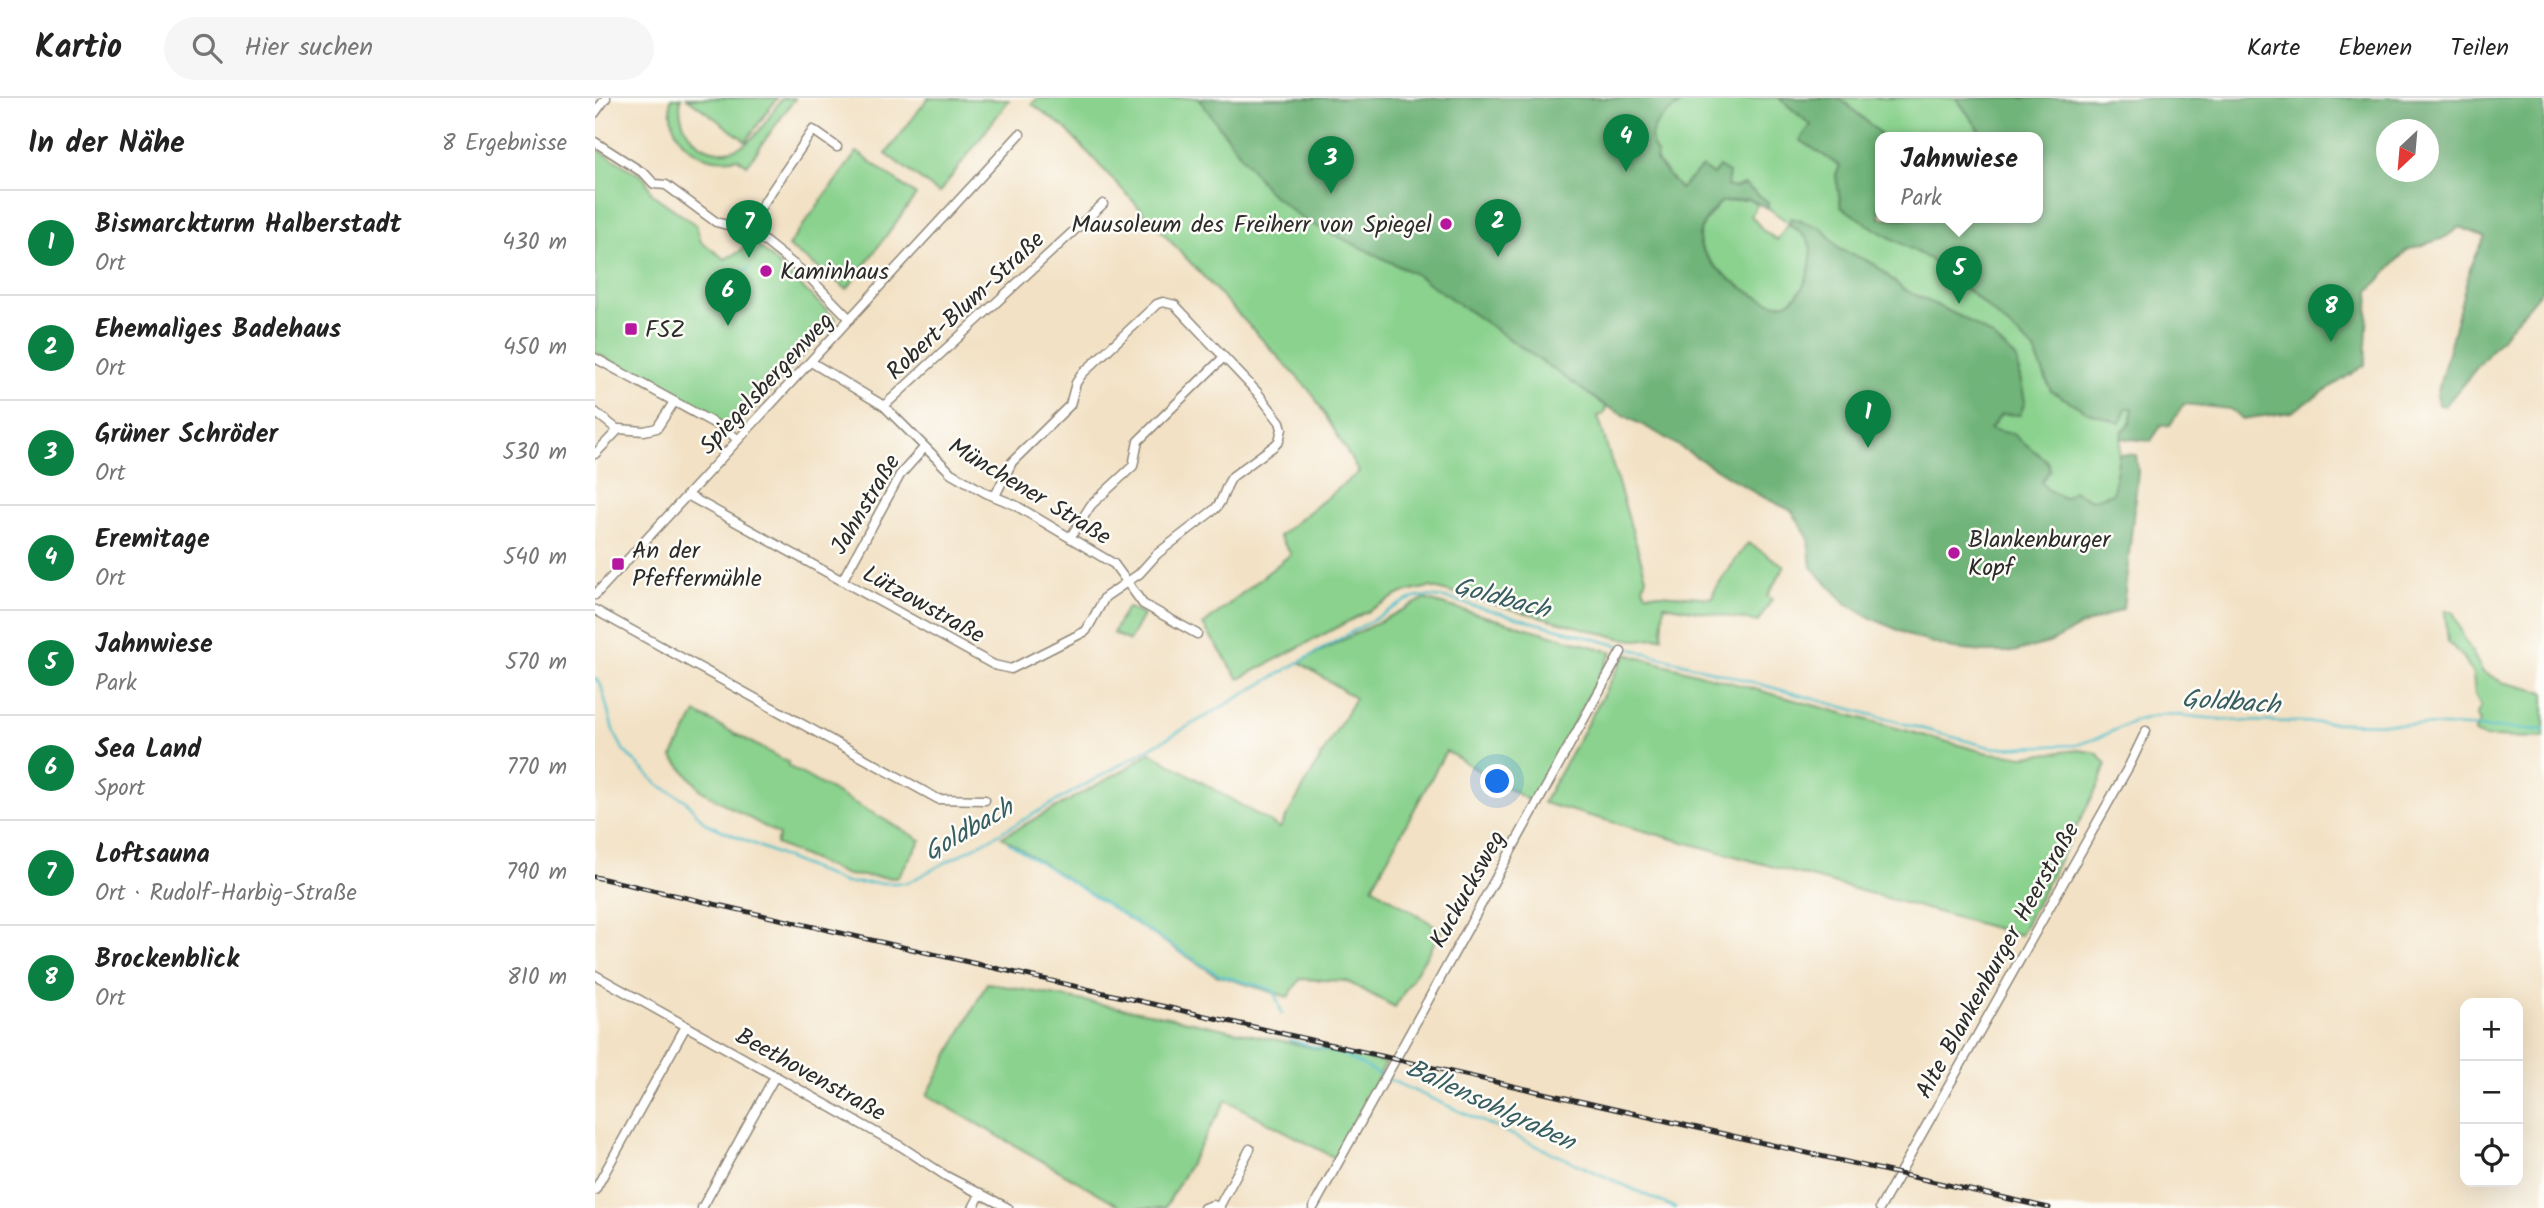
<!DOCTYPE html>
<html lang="de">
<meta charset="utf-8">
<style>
:root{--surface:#fff;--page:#f6f6f6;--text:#222;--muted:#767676;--line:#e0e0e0;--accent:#0b8043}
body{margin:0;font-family:Kalam,sans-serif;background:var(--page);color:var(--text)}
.controls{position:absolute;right:21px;bottom:21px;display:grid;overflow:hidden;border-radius:14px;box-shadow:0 7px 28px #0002}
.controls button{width:63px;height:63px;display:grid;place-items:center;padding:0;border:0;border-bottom:2px solid var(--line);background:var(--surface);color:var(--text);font:35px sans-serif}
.compass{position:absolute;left:1781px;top:21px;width:63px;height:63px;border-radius:50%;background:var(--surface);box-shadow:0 7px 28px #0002;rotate:206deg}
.you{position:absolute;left:903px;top:684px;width:24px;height:24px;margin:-18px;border:5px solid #fff;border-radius:50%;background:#1a73e8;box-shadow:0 0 0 10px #1a73e833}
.badge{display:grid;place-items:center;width:46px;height:46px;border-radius:50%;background:var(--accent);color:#fff;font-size:23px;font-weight:700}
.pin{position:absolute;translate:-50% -58px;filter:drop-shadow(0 2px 4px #0008)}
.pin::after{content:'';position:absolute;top:37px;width:24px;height:21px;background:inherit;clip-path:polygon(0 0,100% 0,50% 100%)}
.popup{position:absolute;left:1280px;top:34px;width:168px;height:91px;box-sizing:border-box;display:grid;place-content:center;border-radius:14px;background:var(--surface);filter:drop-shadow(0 2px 5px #0005);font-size:23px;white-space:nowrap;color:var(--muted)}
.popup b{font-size:26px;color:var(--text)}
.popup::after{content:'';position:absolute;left:50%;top:100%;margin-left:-14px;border:14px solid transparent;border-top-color:var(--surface)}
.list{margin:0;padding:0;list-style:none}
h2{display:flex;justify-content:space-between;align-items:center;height:91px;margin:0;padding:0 28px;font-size:30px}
h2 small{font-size:23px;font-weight:400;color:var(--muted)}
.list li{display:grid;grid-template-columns:46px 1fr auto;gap:21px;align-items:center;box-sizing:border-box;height:105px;padding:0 28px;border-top:2px solid var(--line)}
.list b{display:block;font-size:26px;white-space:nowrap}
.list p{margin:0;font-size:23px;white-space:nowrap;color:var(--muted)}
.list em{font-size:23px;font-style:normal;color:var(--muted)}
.icon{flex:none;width:38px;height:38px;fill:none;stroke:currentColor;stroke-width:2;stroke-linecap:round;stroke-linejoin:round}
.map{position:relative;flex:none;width:1949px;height:1110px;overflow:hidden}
header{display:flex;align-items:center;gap:42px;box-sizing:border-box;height:98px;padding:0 35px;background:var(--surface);border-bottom:2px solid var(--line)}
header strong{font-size:33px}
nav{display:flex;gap:38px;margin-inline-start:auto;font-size:24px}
.search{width:490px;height:63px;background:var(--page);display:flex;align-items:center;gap:18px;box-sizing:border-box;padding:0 24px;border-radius:38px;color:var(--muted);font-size:26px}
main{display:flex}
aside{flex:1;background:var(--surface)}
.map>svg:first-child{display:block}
.green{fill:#8ad28e;stroke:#5a7e5c;stroke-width:2}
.forest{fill:#6fb479;stroke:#4d7052;stroke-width:2;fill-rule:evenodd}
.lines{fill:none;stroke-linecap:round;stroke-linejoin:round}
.stream{stroke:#4fbdc8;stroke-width:2.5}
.minor-casing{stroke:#8e8678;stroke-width:11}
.minor{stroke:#fff;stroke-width:8}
.rail-casing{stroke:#2b2b2b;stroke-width:5}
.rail{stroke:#fdfcf7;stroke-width:2.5;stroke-dasharray:8;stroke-linecap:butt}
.poi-dot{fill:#b5179e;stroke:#fdfcf7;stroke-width:2.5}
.labels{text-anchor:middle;stroke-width:5;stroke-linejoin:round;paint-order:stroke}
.poi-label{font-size:24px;fill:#2b2b2b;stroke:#fdfcf7;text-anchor:start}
.street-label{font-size:24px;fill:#2b2b2b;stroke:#fdfcf7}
.water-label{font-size:26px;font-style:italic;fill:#385e62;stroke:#fdfcf7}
</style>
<header>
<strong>Kartio</strong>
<div class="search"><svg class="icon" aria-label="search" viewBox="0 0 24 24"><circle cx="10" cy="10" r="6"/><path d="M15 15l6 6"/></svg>Hier suchen</div>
<nav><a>Karte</a><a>Ebenen</a><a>Teilen</a></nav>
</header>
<main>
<aside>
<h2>In der Nähe<small>8 Ergebnisse</small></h2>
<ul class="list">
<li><span class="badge">1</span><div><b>Bismarckturm Halberstadt</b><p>Ort</p></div><em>430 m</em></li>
<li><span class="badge">2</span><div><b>Ehemaliges Badehaus</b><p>Ort</p></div><em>450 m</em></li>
<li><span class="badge">3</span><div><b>Grüner Schröder</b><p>Ort</p></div><em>530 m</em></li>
<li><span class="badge">4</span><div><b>Eremitage</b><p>Ort</p></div><em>540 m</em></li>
<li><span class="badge">5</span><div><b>Jahnwiese</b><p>Park</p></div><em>570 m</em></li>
<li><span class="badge">6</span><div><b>Sea Land</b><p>Sport</p></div><em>770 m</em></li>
<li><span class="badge">7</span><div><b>Loftsauna</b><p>Ort · Rudolf-Harbig-Straße</p></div><em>790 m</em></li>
<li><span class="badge">8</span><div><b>Brockenblick</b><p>Ort</p></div><em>810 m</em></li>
</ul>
</aside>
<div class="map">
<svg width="1949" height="1110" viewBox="0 0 1949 1110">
<rect width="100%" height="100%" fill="#fdfcf7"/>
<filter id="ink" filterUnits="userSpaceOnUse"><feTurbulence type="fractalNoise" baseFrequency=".0143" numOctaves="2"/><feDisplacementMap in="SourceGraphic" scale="14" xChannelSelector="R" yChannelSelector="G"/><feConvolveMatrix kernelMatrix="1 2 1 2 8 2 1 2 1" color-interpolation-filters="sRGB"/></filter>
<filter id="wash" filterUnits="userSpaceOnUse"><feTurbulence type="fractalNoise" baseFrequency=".00686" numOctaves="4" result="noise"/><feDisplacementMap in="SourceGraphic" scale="28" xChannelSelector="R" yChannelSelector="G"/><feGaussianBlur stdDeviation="1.57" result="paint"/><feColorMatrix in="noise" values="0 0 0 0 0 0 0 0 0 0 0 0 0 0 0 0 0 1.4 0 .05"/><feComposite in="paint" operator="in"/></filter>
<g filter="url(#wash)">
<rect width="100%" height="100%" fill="#f2e1c4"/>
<path class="green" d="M 76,0 L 86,0 C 79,35 115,67 148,47 C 165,37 176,15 187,0 L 200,0 L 152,67 L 142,60 C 103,69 70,39 76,0 Z
M 92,0 L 182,0 L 151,43 Z
M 333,0 L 414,2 L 344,95 L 291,56 Z
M 443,0 L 603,0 L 673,93 L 707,121 L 822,177 L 1011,308 L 1009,316 L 1003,318 L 1051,479 L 1048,490 L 1051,495 L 1118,500 L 1119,492 L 1153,445 L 1190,468 L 1172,498 L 1177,501 L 1163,524 L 1069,507 L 1067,539 L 1042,542 L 1024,540 L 835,489 L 807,495 L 644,581 L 608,527 L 696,456 L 684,438 L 764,374 L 717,295 L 470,30 L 437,6 Z
M 1094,0 L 1184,0 L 1217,28 L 1205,42 L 1245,68 L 1241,77 L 1246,109 L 1285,134 L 1333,160 L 1374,193 L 1439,251 L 1456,293 L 1525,325 L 1531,310 L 1538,310 L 1535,326 L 1527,334 L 1519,395 L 1496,402 L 1479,393 L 1469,401 L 1453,392 L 1395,331 L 1406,316 L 1425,316 L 1430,304 L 1421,260 L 1368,220 L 1308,191 L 1278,165 L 1244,151 L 1227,130 L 1196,120 L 1194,126 C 1200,131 1211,137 1214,144 C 1221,163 1208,206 1185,206 C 1163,206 1104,164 1104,140 C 1104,128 1118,113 1126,104 L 1154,101 L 1163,106 L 1156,118 L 1168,132 L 1182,142 L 1194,125 L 1173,110 L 1173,104 L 1132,88 L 1124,70 L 1118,77 L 1097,81 L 1085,91 C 1070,74 1042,46 1062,23 C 1070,14 1085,7 1094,0 Z
M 1242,0 L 1361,0 L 1385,33 L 1376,40 L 1290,40 L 1252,6 Z
M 0,50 L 50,80 L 57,96 L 101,127 L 106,144 L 130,161 L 146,153 L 155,140 L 241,221 L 139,332 L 0,254 Z
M 262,54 L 321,97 L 252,191 L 193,148 Z
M 829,501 L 1017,554 L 936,704 L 851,653 L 777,789 L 847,832 L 800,909 L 751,883 L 705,881 L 693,899 L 621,877 L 407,739 L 529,672 L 555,654 L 685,730 L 760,600 L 704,564 Z
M 532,509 L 548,517 L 534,543 L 518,535 Z
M 1850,513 L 1858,513 L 1868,538 L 1888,574 L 1907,584 L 1949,594 L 1949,640 L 1889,639 L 1879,635 L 1885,623 L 1881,618 L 1886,608 L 1880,597 L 1878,577 L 1869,560 L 1853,544 Z
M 1031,556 L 1393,655 L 1430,658 L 1484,652 L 1502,655 L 1511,666 L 1504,686 L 1425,837 L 948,705 Z
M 101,615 L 193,664 L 193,668 L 326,742 L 302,780 L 252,777 L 181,746 L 184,737 L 107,693 L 77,659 Z
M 392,885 L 559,916 L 791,965 L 740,1060 L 631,1002 L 570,1110 L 529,1110 L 332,997 Z"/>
<path class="forest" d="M 603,0 L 1094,0 C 1076,13 1043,29 1062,55 L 1061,63 L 1085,91 L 1107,69 L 1118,77 L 1124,69 L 1134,75 L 1132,88 L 1139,90 L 1149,86 L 1173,104 L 1172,110 L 1154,101 L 1126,104 C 1118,112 1104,128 1104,140 C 1103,164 1164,206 1185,206 C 1208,206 1222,162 1214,144 C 1211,137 1200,130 1194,125 L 1196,120 L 1227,130 L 1244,151 L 1278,165 L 1308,191 L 1368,220 L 1398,239 L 1421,260 L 1430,303 L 1425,317 L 1406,316 L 1395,331 L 1418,336 L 1452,363 L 1455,372 L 1446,384 L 1453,392 L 1469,400 L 1479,393 L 1496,402 L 1518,395 L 1524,356 L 1541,357 L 1543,374 L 1528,511 L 1484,529 L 1454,545 L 1418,554 L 1390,554 L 1358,551 L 1318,539 L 1272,518 L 1252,506 L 1216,469 L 1213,440 L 1197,413 L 1162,396 L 1059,333 L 1011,308 L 822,177 L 707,121 L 673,93 Z
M 1184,0 L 1242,0 L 1252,6 L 1290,40 L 1285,40 L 1285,120 L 1443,120 L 1443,40 L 1376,40 L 1385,32 L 1361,0 L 1949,0 L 1949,189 L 1850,308 L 1844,307 L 1842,297 L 1875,170 L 1890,139 L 1865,129 L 1849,140 L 1812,152 L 1774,193 L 1770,267 L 1697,314 L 1647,321 L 1635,311 L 1589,306 L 1575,327 L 1566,328 L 1556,343 L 1526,340 L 1527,333 L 1535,326 L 1538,310 L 1531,310 L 1525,325 L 1493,314 L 1456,293 L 1439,251 L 1374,193 L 1333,160 L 1285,134 L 1246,109 L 1241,77 L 1245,68 L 1205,42 L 1216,27 ZM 1792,32 L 1834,32 L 1834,74 L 1792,74 Z"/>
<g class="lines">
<path class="stream" d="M 135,181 L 155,170
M 0,580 L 6,587 L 18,632 L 29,653 L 64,687 L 90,702 L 110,725 L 250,785 L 312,785 L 391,743 L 578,637 L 807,505 C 824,496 835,498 854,501 L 1398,650 L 1482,647 L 1503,640 L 1539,623 L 1568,616 L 1646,623 L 1798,626 L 1949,632
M 414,745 L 624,877 L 676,891 L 680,895 L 687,916
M 694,942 L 746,956 L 788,978
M 793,981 L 1080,1110"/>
</g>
</g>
<g filter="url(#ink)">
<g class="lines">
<g class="minor-casing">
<path id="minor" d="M 0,15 L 11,0
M 0,44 L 50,76 L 59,86 L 71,87 L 121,124 L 158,134 L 212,177 L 255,221
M 151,131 L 218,32 L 242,49
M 0,260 L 133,333 L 143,342
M 216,264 L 289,308 L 356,375 L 391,395 L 420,407 L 519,466 L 548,506 L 602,536
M 289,308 L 508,106
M 0,314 L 23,332
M 0,356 L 24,331 L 49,333 L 62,330 L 79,304
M 94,398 L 399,567 L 416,571 L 491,533 L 510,499 L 544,476 L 562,456 L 620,411 C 630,401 629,388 638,378 L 679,348 L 684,343 L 687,331 L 685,324 L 662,294 L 629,259
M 400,398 L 417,364 L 475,307 L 481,285 L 487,276 L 562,206 L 568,204 L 580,207 L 629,259 L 543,343 L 538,368 L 496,407 L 475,440
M 247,483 L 305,377 L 329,350
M 0,497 L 425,36
M 0,512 L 343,701 L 390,702
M 0,877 L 307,1049 L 351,1078 L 413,1110
M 0,1092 L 91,928
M 624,1109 L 655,1051
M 107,1110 L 180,978
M 378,1110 L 386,1095
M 609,1110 L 618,1107 L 625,1110
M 718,1110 L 1026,554
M 1285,1110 L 1534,668 L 1551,633"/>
</g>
<use href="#minor" class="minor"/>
<g class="rail-casing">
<path id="rail" d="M 0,779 L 1454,1110"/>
</g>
<use href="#rail" class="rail"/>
</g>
</g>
<g class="poi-dot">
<circle cx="851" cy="126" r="7"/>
<circle cx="171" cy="173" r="7"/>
<rect x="29" y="224" width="14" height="14" rx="3.5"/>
<circle cx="1359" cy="455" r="7"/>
<rect x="16" y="459" width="14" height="14" rx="3.5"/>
</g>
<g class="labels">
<g class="poi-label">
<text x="837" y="134" text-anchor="end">Mausoleum des Freiherr von Spiegel</text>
<text x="185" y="181">Kaminhaus</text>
<text x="50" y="239">FSZ</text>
<text x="1373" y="449">Blankenburger<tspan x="1373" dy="28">Kopf</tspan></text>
<text x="37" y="460">An der<tspan x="37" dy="28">Pfeffermühle</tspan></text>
</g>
<g class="street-label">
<text transform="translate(370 207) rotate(-43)" y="8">Robert-Blum-Straße</text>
<text transform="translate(171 285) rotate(-47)" y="8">Spiegelsbergenweg</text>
<text transform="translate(435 393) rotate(31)" y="8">Münchener Straße</text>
<text transform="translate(270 406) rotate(-59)" y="8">Jahnstraße</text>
<text transform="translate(329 506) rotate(29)" y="8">Lützowstraße</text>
<text transform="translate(872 791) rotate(-61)" y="8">Kuckucksweg</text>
<text transform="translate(1402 862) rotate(-61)" y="8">Alte Blankenburger Heerstraße</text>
<text transform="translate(216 976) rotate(29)" y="8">Beethovenstraße</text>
</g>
<g class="water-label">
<text transform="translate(907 499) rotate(15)" y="9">Goldbach</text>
<text transform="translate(1636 603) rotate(4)" y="9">Goldbach</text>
<text transform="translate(373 731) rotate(-30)" y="9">Goldbach</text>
<text transform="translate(896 1006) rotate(25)" y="9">Ballensohlgraben</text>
</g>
</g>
</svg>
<div class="controls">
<button>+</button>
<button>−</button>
<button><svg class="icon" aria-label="locate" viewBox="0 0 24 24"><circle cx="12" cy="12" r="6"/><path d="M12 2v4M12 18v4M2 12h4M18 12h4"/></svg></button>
</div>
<svg class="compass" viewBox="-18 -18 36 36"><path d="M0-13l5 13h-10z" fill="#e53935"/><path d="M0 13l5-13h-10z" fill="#767676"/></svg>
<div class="you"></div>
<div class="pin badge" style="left:1273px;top:350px">1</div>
<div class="pin badge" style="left:903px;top:159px">2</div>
<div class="pin badge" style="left:736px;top:96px">3</div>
<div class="pin badge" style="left:1031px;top:74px">4</div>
<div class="pin badge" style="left:1364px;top:206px">5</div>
<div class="popup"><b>Jahnwiese</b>Park</div>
<div class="pin badge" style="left:133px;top:228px">6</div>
<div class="pin badge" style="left:154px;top:160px">7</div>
<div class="pin badge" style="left:1736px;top:244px">8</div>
</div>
</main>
